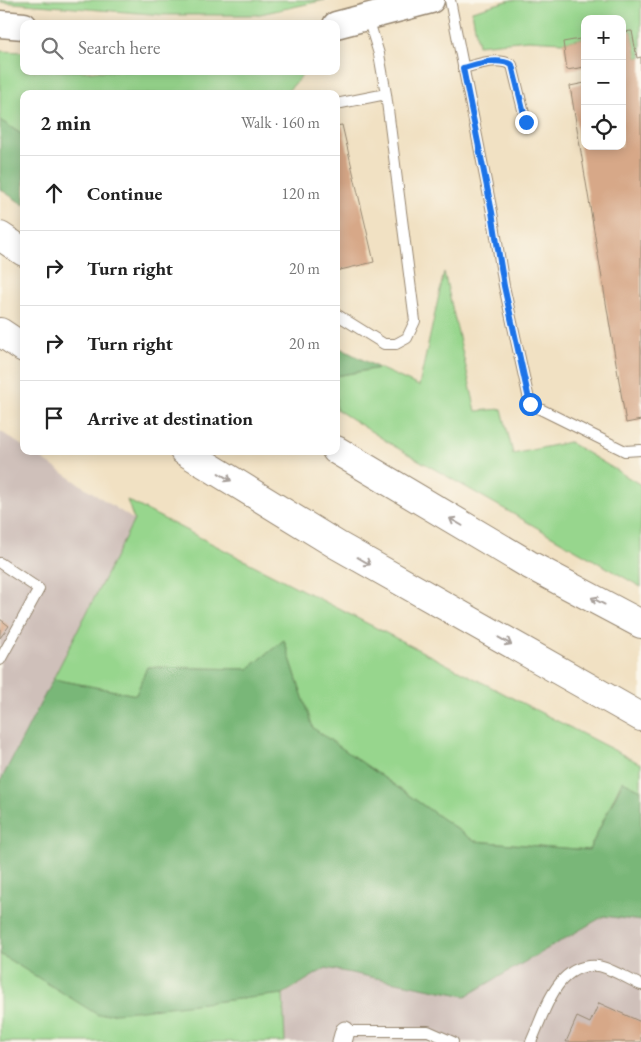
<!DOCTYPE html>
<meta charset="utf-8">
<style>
:root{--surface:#fff;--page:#f2f2f2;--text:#222;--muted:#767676;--line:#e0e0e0}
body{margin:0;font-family:"EB Garamond",serif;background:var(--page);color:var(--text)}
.controls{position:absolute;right:15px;top:15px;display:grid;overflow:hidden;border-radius:10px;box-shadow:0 2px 12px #0003}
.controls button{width:45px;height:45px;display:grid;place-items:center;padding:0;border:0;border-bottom:1px solid var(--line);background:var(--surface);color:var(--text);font:25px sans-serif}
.stop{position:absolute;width:15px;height:15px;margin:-11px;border:4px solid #1a73e8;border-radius:50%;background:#fff}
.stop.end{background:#1a73e8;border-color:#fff;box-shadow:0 1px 5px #0008}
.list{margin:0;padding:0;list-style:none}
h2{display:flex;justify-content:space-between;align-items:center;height:65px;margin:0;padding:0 20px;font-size:21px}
h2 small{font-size:16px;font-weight:400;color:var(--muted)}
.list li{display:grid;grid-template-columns:32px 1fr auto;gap:15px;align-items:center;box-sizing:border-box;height:75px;padding:0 20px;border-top:1px solid var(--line)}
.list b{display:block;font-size:19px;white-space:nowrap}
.list em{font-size:16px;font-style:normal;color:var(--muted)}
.icon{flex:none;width:28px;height:28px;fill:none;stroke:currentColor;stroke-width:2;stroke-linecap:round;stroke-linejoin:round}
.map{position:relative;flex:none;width:641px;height:1042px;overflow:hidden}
.search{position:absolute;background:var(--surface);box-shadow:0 2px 12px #0003;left:20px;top:20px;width:320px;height:55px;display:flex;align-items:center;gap:12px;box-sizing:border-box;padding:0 18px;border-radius:10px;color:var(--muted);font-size:19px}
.panel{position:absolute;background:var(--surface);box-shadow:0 2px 12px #0003;left:20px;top:90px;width:320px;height:365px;border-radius:10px}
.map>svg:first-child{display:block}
.industrial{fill:#cfc0ba}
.green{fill:#97d68d;stroke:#698056}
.forest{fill:#79b778;stroke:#5a704b}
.building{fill:#d7a888}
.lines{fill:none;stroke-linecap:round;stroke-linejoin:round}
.lane-casing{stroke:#968670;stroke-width:12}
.street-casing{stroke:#968670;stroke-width:21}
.secondary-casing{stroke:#968670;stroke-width:29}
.highway-casing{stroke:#968670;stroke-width:30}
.lane{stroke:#fff;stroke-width:10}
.street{stroke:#fff;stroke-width:19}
.secondary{stroke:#fff;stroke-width:26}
.highway{stroke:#fff;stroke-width:28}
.oneway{stroke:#a79f9a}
.route{stroke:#1a73e8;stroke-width:6}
</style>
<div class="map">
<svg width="641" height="1042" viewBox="0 0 641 1042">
<rect width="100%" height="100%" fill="#fbf7ec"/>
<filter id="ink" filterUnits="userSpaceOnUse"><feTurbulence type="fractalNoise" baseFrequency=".02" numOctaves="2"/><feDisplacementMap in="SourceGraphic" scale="10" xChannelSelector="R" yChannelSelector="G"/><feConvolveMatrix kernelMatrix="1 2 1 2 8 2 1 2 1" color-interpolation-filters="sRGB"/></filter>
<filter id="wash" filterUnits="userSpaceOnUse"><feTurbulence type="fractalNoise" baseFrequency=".0096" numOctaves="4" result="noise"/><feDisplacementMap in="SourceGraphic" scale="20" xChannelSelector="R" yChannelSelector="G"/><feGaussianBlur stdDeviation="1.12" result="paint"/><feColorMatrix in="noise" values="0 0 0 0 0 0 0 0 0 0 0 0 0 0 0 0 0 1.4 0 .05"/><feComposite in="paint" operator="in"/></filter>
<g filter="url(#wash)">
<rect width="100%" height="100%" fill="#f1e1c3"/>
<path class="industrial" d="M 0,431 L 24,447 L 24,451 L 30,451 L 134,520 L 0,782 Z
M 605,916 L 641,921 L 641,1042 L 285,1042 L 283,995 L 326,968 L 466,996 Z"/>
<path class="green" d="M 0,0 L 325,0 L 256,15 L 163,15 L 0,2 Z
M 511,0 L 641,0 L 641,57 L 637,58 L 632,31 L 622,32 L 622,19 L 585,19 L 585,38 L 563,42 L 528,40 L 478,45 L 472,11 Z
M 0,51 L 24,52 L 24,71 L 308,71 C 298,77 292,91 281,94 L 24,94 L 24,136 L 0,120 Z
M 444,272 L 476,411 L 502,409 L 513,454 L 569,442 L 641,485 L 641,587 L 394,446 L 336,409 L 336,376 L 379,368 L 419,386 Z
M 127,500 L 641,764 L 641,790 L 622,781 L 589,850 L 474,841 L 313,728 L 284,640 L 248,669 L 147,667 L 136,695 L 53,679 L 134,520 Z
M 0,954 L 98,1014 L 283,994 L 285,1042 L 0,1042 Z"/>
<path class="forest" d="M 0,120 L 24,136 L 24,205 L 0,189 Z
M 336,346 L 379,368 L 336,376 Z
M 284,640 L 313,728 L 474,841 L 589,850 L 623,781 L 641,790 L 641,921 L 604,916 L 466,996 L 326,968 L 283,994 L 98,1015 L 0,954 L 0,782 L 53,679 L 136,695 L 147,667 L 248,669 Z"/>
<g id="blocks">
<path class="building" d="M 632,31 L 637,58 L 641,57 L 641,420 L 626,423 L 570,86 L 585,83 L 585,146 L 622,146 L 622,32 Z
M 585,38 L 585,67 L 567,70 L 563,42 Z
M 342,125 L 374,262 L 336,271 L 336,126 Z
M 0,619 L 9,626 L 0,638 Z
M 599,1003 L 641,1022 L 641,1042 L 566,1042 L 577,1017 L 590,1023 Z"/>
</g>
</g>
<g filter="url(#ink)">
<use href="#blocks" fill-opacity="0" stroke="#968670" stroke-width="1"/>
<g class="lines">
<g class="lane-casing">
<path id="lane" d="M 450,0 L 492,212 L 504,286 L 530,404 L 625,451 L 641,450
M 463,68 C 479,64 497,57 512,65 L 526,122
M 336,104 L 386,94
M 336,314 L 384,344 L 396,344 L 407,338 L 415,321 L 386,94 L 379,54 L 368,18
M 0,563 L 39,589 L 0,660
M 345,1031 L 428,1031 L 453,1042
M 531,1042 C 545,1012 556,962 598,966 C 608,967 630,980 641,985"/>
</g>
<g class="street-casing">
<path id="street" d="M 342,1042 L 345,1031"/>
</g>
<g class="secondary-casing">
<path id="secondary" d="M 0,24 L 24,26
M 336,25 L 431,0"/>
</g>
<g class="highway-casing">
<path id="highway" d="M 0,236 L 24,252
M 0,332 L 24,348
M 336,450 L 528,564 L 641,624
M 184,451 L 337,545 L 641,717"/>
</g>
<use href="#lane" class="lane"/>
<use href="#street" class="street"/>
<use href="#secondary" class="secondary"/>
<use href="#highway" class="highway"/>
</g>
<defs><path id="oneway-shaft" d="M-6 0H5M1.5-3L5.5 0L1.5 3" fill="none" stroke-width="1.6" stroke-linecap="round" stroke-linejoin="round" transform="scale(1.25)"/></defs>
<g class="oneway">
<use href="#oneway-shaft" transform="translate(225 477) rotate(31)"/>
<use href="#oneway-shaft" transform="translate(456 522) rotate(-150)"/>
<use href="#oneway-shaft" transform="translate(364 561) rotate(30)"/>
<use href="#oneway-shaft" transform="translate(598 601) rotate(-152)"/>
<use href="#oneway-shaft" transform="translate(505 641) rotate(29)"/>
</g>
</g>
<g class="lines" filter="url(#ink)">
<path class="route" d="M 526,122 L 512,65 C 497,57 479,64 463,68 L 492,212 L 504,286 L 530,404"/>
</g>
</svg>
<div class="controls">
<button>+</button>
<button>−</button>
<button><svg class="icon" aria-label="locate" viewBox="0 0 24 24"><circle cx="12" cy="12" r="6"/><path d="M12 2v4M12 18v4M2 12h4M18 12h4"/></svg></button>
</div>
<div class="stop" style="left:530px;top:404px"></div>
<div class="stop end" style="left:526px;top:122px"></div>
<div class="search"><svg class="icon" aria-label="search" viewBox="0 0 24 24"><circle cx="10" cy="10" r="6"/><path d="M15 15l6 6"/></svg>Search here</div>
<section class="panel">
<h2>2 min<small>Walk · 160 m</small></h2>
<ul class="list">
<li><svg class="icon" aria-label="ahead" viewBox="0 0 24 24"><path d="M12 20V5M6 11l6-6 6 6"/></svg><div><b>Continue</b></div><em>120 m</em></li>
<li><svg class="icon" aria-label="right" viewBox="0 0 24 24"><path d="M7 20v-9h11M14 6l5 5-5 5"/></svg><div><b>Turn right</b></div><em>20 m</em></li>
<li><svg class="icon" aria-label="right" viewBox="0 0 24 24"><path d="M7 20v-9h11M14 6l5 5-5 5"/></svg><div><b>Turn right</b></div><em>20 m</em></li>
<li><svg class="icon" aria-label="arrive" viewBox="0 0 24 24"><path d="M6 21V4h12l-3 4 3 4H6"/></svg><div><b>Arrive at destination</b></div></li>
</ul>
</section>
</div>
